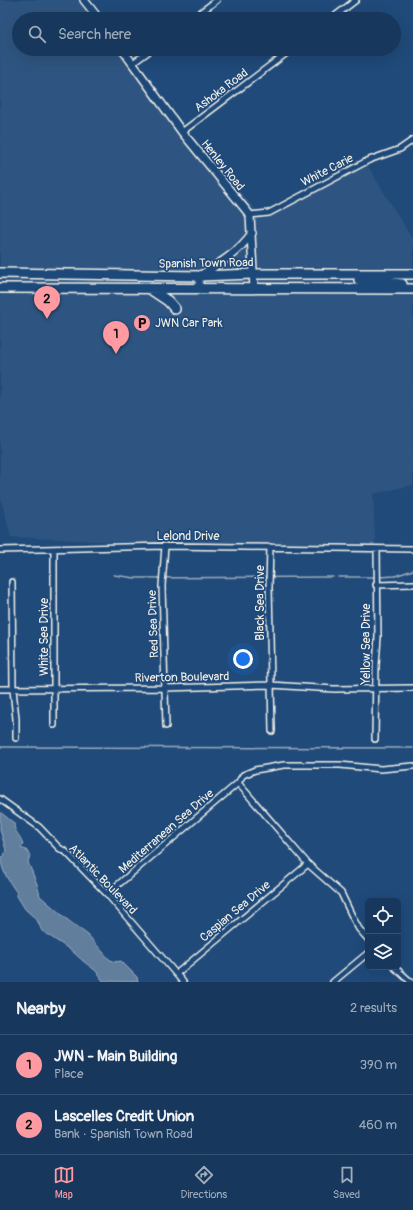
<!DOCTYPE html>
<meta charset="utf-8">
<style>
:root{--surface:#17385c;--page:#203f62;--text:#f1f3f6;--muted:#9eacbb;--line:#365272;--accent:#ff9aa2}
body{margin:0;font-family:Pangolin,sans-serif;background:var(--page);color:var(--text)}
.controls{position:absolute;right:12px;bottom:12px;display:grid;overflow:hidden;border-radius:6px;box-shadow:0 4px 16px #0002}
.controls button{width:36px;height:36px;display:grid;place-items:center;padding:0;border:0;border-bottom:1px solid var(--line);background:var(--surface);color:var(--text);font:20px sans-serif}
.you{position:absolute;left:243px;top:659px;width:14px;height:14px;margin:-10px;border:3px solid #fff;border-radius:50%;background:#1a73e8;box-shadow:0 0 0 6px #1a73e833}
.badge{display:grid;place-items:center;width:26px;height:26px;border-radius:50%;background:var(--accent);color:#111;font-size:13px;font-weight:700}
.pin{position:absolute;translate:-50% -33px;filter:drop-shadow(0 1px 2px #0008)}
.pin::after{content:'';position:absolute;top:21px;width:14px;height:12px;background:inherit;clip-path:polygon(0 0,100% 0,50% 100%)}
.list{margin:0;padding:0;list-style:none}
h2{display:flex;justify-content:space-between;align-items:center;height:52px;margin:0;padding:0 16px;font-size:17px}
h2 small{font-size:13px;font-weight:400;color:var(--muted)}
.list li{display:grid;grid-template-columns:26px 1fr auto;gap:12px;align-items:center;box-sizing:border-box;height:60px;padding:0 16px;border-top:1px solid var(--line)}
.list b{display:block;font-size:15px;white-space:nowrap}
.list p{margin:0;font-size:13px;white-space:nowrap;color:var(--muted)}
.list em{font-size:13px;font-style:normal;color:var(--muted)}
.icon{flex:none;width:22px;height:22px;fill:none;stroke:currentColor;stroke-width:2;stroke-linecap:round;stroke-linejoin:round}
.map{position:relative;flex:none;width:413px;height:982px;overflow:hidden}
.search{position:absolute;background:var(--surface);box-shadow:0 4px 16px #0002;left:12px;right:12px;top:12px;height:44px;display:flex;align-items:center;gap:10px;box-sizing:border-box;padding:0 14px;border-radius:22px;color:var(--muted);font-size:15px}
.sheet{height:172px;background:var(--surface)}
nav{display:flex;justify-content:space-around;align-items:center;box-sizing:border-box;height:56px;border-top:1px solid var(--line);background:var(--surface);font-size:11px;color:var(--muted)}
nav a{display:grid;justify-items:center;gap:2px}
nav .on{color:var(--accent)}
.map>svg:first-child{display:block}
.built{fill:#2d5581}
.water{fill:#627e9d;stroke:#9cacbb}
.lines{fill:none;stroke-linecap:round;stroke-linejoin:round}
.stream{stroke:#9cacbb;stroke-width:1.5}
.street-casing{stroke:#f4f1e8;stroke-width:8}
.secondary-casing{stroke:#f4f1e8;stroke-width:10}
.highway-casing{stroke:#f4f1e8;stroke-width:12}
.street{stroke:#1f4a7a;stroke-width:5}
.secondary{stroke:#1f4a7a;stroke-width:7}
.highway{stroke:#1f4a7a;stroke-width:9}
.labels{text-anchor:middle;stroke-width:3.5;stroke-linejoin:round;paint-order:stroke}
.street-label{font-size:12px;fill:#f4f1e8;stroke:#1f4a7a}
.poi-label{font-size:12px;fill:#f4f1e8;stroke:#1f4a7a;text-anchor:start}
</style>
<div class="map">
<svg width="413" height="982" viewBox="0 0 413 982">
<rect width="100%" height="100%" fill="#1f4a7a"/>
<filter id="ink" filterUnits="userSpaceOnUse"><feTurbulence type="fractalNoise" baseFrequency=".025" numOctaves="2"/><feDisplacementMap in="SourceGraphic" scale="8" xChannelSelector="R" yChannelSelector="G"/><feConvolveMatrix kernelMatrix="1 2 1 2 8 2 1 2 1" color-interpolation-filters="sRGB"/></filter>
<g filter="url(#ink)">
<path class="built" d="M 0,0 L 89,0 L 105,19 L 19,19 L 19,49 L 126,49 L 194,141 L 264,219 L 366,163 L 413,240 L 413,485 L 373,494 L 376,554 L 11,537 L 0,496 Z"/>
<path class="water" d="M 0,812 L 14,823 C 14,833 20,834 23,844 L 21,848 L 26,850 L 30,855 L 28,862 L 37,884 L 40,896 L 69,921 L 88,935 L 109,959 L 114,962 L 121,961 L 137,977 L 138,982 L 103,981 L 96,971 L 83,961 L 72,951 L 42,931 L 37,920 L 25,909 L 17,896 L 17,893 C 10,883 0,869 1,857 L 4,856 L 6,850 L 0,830 Z"/>
<g class="lines">
<path class="stream" d="M 114,575 L 135,578 L 333,577
M 339,577 L 375,577
M 379,577 L 395,576 L 413,570
M 0,747 L 413,748"/>
<g class="street-casing">
<path id="street" d="M 192,19 L 217,0
M 331,19 L 356,0
M 133,63 L 152,49
M 182,132 L 292,49
M 250,215 L 269,213 L 369,160 L 400,149 L 413,140
M 165,546 L 162,586 L 166,726
M 270,547 L 269,586 L 272,731
M 0,550 L 165,546 L 413,549
M 12,582 L 13,689 L 16,719 L 16,738
M 376,585 L 413,584
M 0,689 L 165,688 L 271,685 L 334,689 L 413,688
M 54,725 L 54,549
M 375,739 L 376,665 L 378,637 L 377,549
M 238,783 L 308,864 L 341,893 L 353,918 L 359,929 L 368,939
M 0,799 L 39,827 L 59,848 L 66,852 L 107,894 L 183,982
M 107,894 L 238,783 L 243,775 L 255,770 L 284,765 L 340,765 L 381,769 L 413,766
M 394,967 L 411,982
M 176,974 L 308,864
M 333,982 L 368,953"/>
</g>
<g class="secondary-casing">
<path id="secondary" d="M 84,0 L 99,19
M 122,49 L 182,132 L 250,215 L 254,289
M 199,288 L 199,276 C 219,264 238,253 252,233"/>
</g>
<g class="highway-casing">
<path id="highway" d="M 0,273 L 199,276 L 254,274 L 413,274
M 359,280 L 402,284
M 0,288 L 413,289
M 150,289 L 168,301 L 175,309"/>
</g>
<use href="#street" class="street"/>
<use href="#secondary" class="secondary"/>
<use href="#highway" class="highway"/>
</g>
</g>
<defs>
<g id="parking-disc" transform="scale(0.9)"><circle r="9.5" fill="#ff9aa2" stroke="#1f4a7a"/><path d="M-3.5-5.5H1a3.5 3.5 0 0 1 0 7H-1V5.5H-3.5ZM-1-3.4V-.6H.8a1.4 1.4 0 0 0 0-2.8Z" fill="#111"/></g>
</defs>
<g fill-rule="evenodd">
<use href="#parking-disc" x="142" y="323"/>
</g>
<g class="labels">
<g class="street-label">
<text transform="translate(221 90) rotate(-37)" y="4">Ashoka Road</text>
<text transform="translate(223 165) rotate(51)" y="4">Henley Road</text>
<text transform="translate(327 170) rotate(-27)" y="4">White Carie</text>
<text transform="translate(206 263) rotate(-1)" y="4">Spanish Town Road</text>
<text x="188" y="540">Lelond Drive</text>
<text transform="translate(260 603) rotate(-90)" y="4">Black Sea Drive</text>
<text transform="translate(153 624) rotate(-92)" y="4">Red Sea Drive</text>
<text transform="translate(44 637) rotate(-90)" y="4">White Sea Drive</text>
<text transform="translate(366 644) rotate(-90)" y="4">Yellow Sea Drive</text>
<text transform="translate(182 677) rotate(-1)" y="4">Riverton Boulevard</text>
<text transform="translate(166 831) rotate(-41)" y="4">Mediterranean Sea Drive</text>
<text transform="translate(103 879) rotate(46)" y="4">Atlantic Boulevard</text>
<text transform="translate(235 911) rotate(-40)" y="4">Caspian Sea Drive</text>
</g>
<g class="poi-label">
<text x="155" y="327">JWN Car Park</text>
</g>
</g>
</svg>
<div class="controls">
<button><svg class="icon" aria-label="locate" viewBox="0 0 24 24"><circle cx="12" cy="12" r="6"/><path d="M12 2v4M12 18v4M2 12h4M18 12h4"/></svg></button>
<button><svg class="icon" aria-label="layers" viewBox="0 0 24 24"><path d="M12 4l9 5-9 5-9-5zM3 14l9 5 9-5"/></svg></button>
</div>
<div class="you"></div>
<div class="pin badge" style="left:116px;top:354px">1</div>
<div class="pin badge" style="left:47px;top:319px">2</div>
<div class="search"><svg class="icon" aria-label="search" viewBox="0 0 24 24"><circle cx="10" cy="10" r="6"/><path d="M15 15l6 6"/></svg>Search here</div>
</div>
<section class="sheet">
<h2>Nearby<small>2 results</small></h2>
<ul class="list">
<li><span class="badge">1</span><div><b>JWN - Main Building</b><p>Place</p></div><em>390 m</em></li>
<li><span class="badge">2</span><div><b>Lascelles Credit Union</b><p>Bank · Spanish Town Road</p></div><em>460 m</em></li>
</ul>
</section>
<nav>
<a class="on"><svg class="icon" aria-label="map" viewBox="0 0 24 24"><path d="M3 6l6-2 6 2 6-2v14l-6 2-6-2-6 2zM9 4v14M15 6v14"/></svg>Map</a>
<a><svg class="icon" aria-label="directions" viewBox="0 0 24 24"><path d="M12 3l9 9-9 9-9-9zM9 14v-3h6M13 9l2 2-2 2"/></svg>Directions</a>
<a><svg class="icon" aria-label="saved" viewBox="0 0 24 24"><path d="M7 4h10v16l-5-4-5 4z"/></svg>Saved</a>
</nav>
